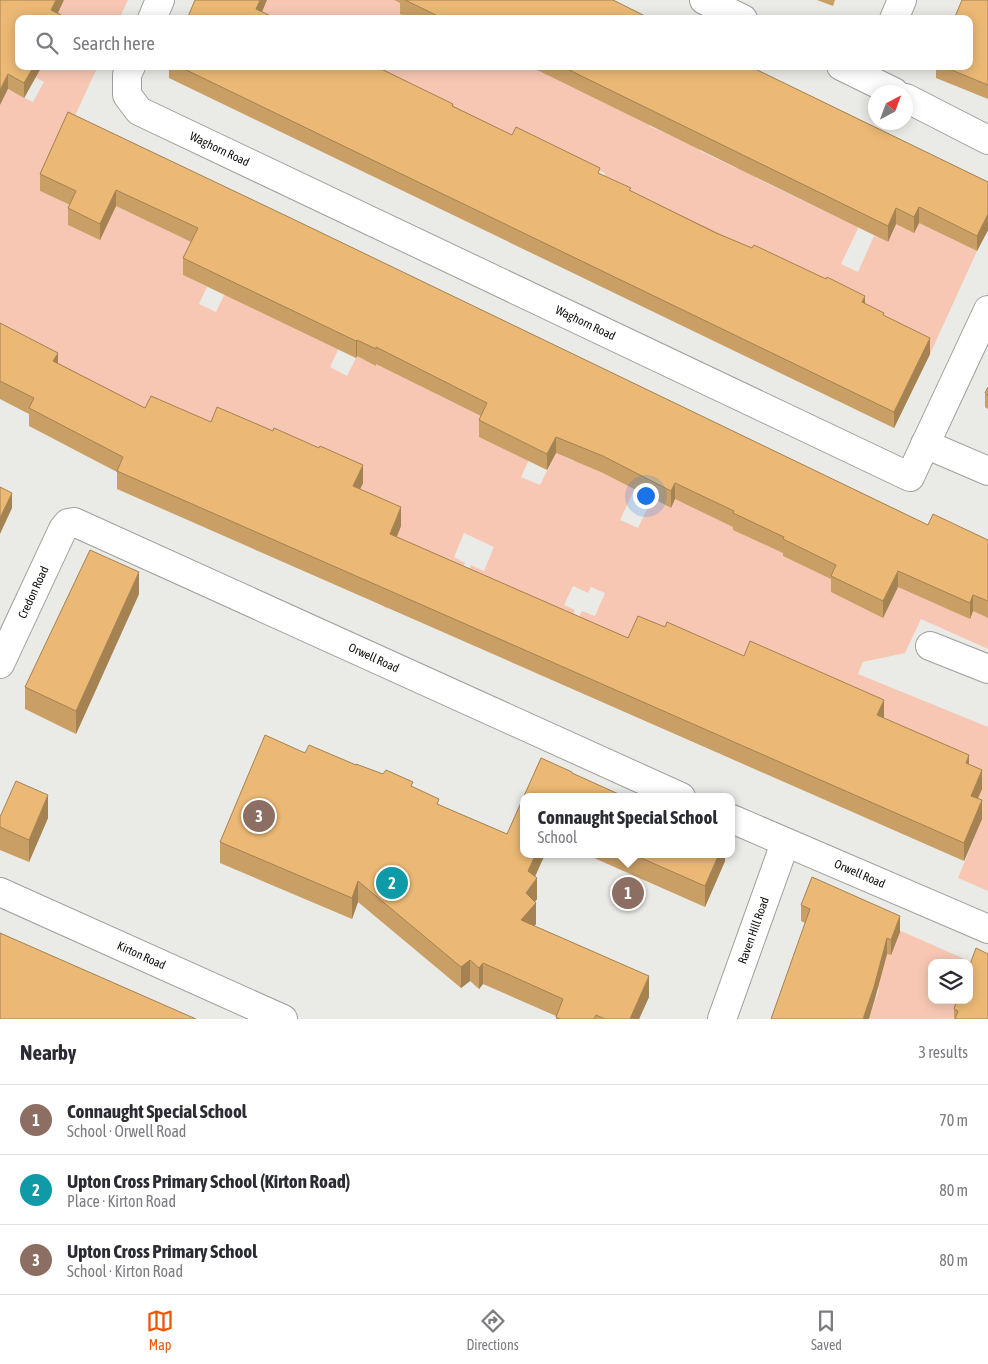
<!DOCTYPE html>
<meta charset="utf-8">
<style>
:root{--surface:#fff;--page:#f2f2f3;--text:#2b2b33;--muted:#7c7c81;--line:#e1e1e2;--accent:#ea580c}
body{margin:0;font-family:"Asap Condensed",sans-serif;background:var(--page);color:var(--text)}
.controls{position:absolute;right:15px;bottom:15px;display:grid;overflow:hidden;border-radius:10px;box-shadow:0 2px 12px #0003}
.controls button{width:45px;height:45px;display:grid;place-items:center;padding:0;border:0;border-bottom:1px solid var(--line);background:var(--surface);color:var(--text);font:25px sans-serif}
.compass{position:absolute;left:868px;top:85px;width:45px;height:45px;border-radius:50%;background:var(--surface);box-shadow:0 2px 12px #0003;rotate:41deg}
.you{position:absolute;left:645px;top:495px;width:18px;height:18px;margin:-12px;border:4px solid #fff;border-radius:50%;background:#1a73e8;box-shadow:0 0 0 8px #1a73e833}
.badge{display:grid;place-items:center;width:32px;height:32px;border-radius:50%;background:var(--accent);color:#fff;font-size:16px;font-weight:700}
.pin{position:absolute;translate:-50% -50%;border:2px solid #fff;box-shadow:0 1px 5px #0006}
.popup{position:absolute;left:520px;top:793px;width:215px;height:65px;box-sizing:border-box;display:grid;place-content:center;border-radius:10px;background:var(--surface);filter:drop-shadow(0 1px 4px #0005);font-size:16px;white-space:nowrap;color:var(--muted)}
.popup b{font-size:19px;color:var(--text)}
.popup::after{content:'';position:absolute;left:50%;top:100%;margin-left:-10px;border:10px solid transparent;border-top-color:var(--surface)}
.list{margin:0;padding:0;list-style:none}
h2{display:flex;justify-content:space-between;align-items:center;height:65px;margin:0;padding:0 20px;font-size:21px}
h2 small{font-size:16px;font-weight:400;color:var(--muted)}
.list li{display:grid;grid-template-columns:32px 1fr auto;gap:15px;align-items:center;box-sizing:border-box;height:70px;padding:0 20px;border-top:1px solid var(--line)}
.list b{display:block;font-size:19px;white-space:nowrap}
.list p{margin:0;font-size:16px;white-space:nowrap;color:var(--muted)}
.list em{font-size:16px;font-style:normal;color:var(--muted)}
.icon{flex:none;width:28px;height:28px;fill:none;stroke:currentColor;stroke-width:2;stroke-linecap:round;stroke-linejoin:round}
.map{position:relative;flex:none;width:988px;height:1019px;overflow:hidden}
.search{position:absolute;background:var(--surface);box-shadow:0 2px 12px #0003;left:15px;right:15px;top:15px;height:55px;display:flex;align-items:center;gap:12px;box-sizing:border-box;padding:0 18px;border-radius:10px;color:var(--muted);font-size:19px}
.sheet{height:275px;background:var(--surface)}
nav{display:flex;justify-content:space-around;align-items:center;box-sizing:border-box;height:70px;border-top:1px solid var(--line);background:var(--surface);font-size:14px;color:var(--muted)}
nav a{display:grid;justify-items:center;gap:2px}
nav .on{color:var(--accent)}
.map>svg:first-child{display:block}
.green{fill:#f7c7b4}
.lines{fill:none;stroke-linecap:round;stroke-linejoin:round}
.minor-casing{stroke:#9f9f9b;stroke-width:30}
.minor{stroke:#fff;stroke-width:28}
.wall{fill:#ca9f65}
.shaded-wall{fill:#a48252}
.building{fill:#ebb975;stroke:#a48252}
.labels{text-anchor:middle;stroke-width:4;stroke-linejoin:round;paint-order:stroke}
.street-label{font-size:12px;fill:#0e0e0c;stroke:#f8f7f3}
</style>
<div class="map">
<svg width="988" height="1019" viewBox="0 0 988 1019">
<rect width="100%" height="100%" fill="#eaeae6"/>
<path class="green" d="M 64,0 L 128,0 L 119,19 L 40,19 Z
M 212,0 L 394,0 L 404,5 L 400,14 L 411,19 L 259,19 Z
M 24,66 L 98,66 L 40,191 L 76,208 L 116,206 L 197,245 L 183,275 L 207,287 L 199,304 L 216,312 L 240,262 L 354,316 L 330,367 L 347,376 L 357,356 L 376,365 L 391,334 L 453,363 L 438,395 L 474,412 L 551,411 L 521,477 L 540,485 L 556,453 L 573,461 L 589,429 L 586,465 L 603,473 L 649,458 L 620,520 L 638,528 L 652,499 L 671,508 L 686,476 L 788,526 L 783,556 L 801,564 L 806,556 L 883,618 L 921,539 L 969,619 L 973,611 L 988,618 L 988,649 L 921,619 L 905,653 L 863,662 L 858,674 L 988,727 L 988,891 L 958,878 L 982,819 L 572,632 L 582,611 L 595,616 L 605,593 L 591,587 L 588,593 L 573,586 L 564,605 L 575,610 L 566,630 L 463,584 L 471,565 L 484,571 L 494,547 L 464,533 L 454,557 L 465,563 L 457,581 L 409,561 L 387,609 L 197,472 L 0,341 L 0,99 L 7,89 L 33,102 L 44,82 L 22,70 Z
M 343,66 L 551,66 L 547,75 L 581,91 L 666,90 L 649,126 L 685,142 L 717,116 L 700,151 L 736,168 L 773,142 L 756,178 L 839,218 L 875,193 L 841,264 L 858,272 L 874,236 L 888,242 L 896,224 L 919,223 L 977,251 L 930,354 L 598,188 L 605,173 L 590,166 L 582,182 Z
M 860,913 L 976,964 L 969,983 L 969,963 L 932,963 L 932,1000 L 969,1000 L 988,990 L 957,1010 L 953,1019 L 869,1019 L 879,989 L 837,974 Z"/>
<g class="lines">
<g class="minor-casing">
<g id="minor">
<path d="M 704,0 L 743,19"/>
<path d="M 152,19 L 160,0"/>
<path d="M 894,19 L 902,0"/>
<path id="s1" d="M 131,66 L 127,75 L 127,95 L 139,111 L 910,477 L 988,310"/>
<path d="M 841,66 L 894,92"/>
<path d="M 906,98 L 988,140"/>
<path d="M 925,444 L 988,471"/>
<path d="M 930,646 L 988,669"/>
<path id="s2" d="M 0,664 L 63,529 L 68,523 L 74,522 L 681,797"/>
<path id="s3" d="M 732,819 L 988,929"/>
<path id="s4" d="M 0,892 L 283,1019"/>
<path id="s5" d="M 722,1019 L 785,843"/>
</g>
</g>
<use href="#minor" class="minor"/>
</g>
<path class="wall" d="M 0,0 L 57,13 L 61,19 L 19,66 L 42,66 L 24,98 L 8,89 Z
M 394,0 L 613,0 L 651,19 L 411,19 L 400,14 L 400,3 Z
M 817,0 L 835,0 L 833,6 Z
M 988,0 L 988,99 L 936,78 L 936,66 L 969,66 Z
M 169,66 L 375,66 L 453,106 L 512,135 L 600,174 L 631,191 L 865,304 L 884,316 L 930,354 L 894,428 L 169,78 Z
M 529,66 L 749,66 L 988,182 L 988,230 L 977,251 L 919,223 L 914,233 L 896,224 L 888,242 Z
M 68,112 L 928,525 L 988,540 L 988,618 L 973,611 L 970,619 L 898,587 L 883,618 L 831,592 L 831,579 L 783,556 L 783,553 L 733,530 L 733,527 L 675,499 L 671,508 L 603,473 L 556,453 L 547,470 L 479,437 L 479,420 L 481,416 L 376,364 L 376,366 L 357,356 L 356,358 L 183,275 L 183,258 L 191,242 L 116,206 L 100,240 L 68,225 L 68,208 L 70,205 L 40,191 L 40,174 Z
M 0,323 L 58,363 L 145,408 L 211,422 L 363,483 L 360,489 L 401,526 L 397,537 L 628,638 L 884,718 L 969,765 L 982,789 L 978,798 L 982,819 L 964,861 L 117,489 L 117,472 L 29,426 L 29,414 L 0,399 Z
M 988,387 L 988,409 L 985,407 L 985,393 Z
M 139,594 L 76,734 L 25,709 L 25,687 Z
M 305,753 L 356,765 L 383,774 L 413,787 L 439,805 L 507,834 L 524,797 L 545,854 L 535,877 L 537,899 L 535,902 L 536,924 L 534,926 L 649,997 L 639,1019 L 556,1019 L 556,1016 L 483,984 L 479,989 L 470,981 L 461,988 L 358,902 L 352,919 L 220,863 L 220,842 Z
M 0,817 L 48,818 L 29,862 L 0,850 Z
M 585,854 L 725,854 L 725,861 L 705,907 Z
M 801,905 L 900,932 L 891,955 L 887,954 L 874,1002 L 805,923 L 801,921 Z
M 954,1009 L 988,1019 L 954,1019 Z"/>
<path class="shaded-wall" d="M 56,0 L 64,0 L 55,19 L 51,10 Z
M 260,0 L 267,0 L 259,19 L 256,9 Z
M 34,66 L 42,66 L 24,98 L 24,83 Z
M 8,74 L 8,89 L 0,105 L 0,90 Z
M 116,190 L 116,206 L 100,240 L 100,224 Z
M 919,207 L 919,223 L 914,233 L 914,217 Z
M 896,208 L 896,224 L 888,242 L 888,226 Z
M 988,214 L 988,230 L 977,251 L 977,236 Z
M 865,296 L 865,312 L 862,302 Z
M 930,338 L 930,354 L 894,428 L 894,412 Z
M 357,340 L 357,356 L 356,358 L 356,341 Z
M 58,353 L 58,371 L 53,361 Z
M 556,437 L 556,453 L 547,470 L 547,454 Z
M 363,465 L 363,483 L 353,504 L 353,486 Z
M 675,483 L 675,499 L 671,508 L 671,491 Z
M 12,493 L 12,508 L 0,534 L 0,518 Z
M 401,507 L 401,526 L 390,552 L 390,534 Z
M 898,571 L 898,587 L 883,618 L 883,601 Z
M 139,572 L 139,594 L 76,734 L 76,711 Z
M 973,595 L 973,611 L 970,619 L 970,603 Z
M 884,700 L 884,718 L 877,715 Z
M 969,755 L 969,773 L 966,763 Z
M 982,770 L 982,789 L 971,814 L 971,796 Z
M 48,795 L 48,818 L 29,862 L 29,840 Z
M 982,800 L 982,819 L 964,861 L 964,843 Z
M 536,854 L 545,854 L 531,885 L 537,878 L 537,899 L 526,913 L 526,893 L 528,871 Z
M 719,854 L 725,854 L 725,861 L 705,907 L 705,886 Z
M 358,881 L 358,902 L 352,919 L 352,898 Z
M 536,903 L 536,924 L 521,941 L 521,920 Z
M 900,916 L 900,932 L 891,955 L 891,940 Z
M 887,938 L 887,954 L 874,1002 L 869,1019 L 863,1019 Z
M 470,960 L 470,981 L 461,988 L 461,967 Z
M 483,963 L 483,984 L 479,989 L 479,968 Z
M 649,976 L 649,997 L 639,1019 L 630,1019 Z"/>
<path class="building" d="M 0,0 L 56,0 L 51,10 L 61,15 L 60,19 L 19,19 L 19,66 L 34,66 L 24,83 L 8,74 L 0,90 Z
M 195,0 L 260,0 L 256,9 L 277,19 L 187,19 Z
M 405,0 L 613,0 L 651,19 L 444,19 Z
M 962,0 L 988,0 L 988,85 L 942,66 L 969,66 L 969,19 L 954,19 Z
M 178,66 L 375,66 L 453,104 L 452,106 L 512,135 L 516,127 L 600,168 L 598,173 L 631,188 L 629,190 L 716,233 L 752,248 L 754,245 L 826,279 L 827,277 L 865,296 L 862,302 L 884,313 L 883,315 L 930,338 L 894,412 Z
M 561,66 L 749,66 L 988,182 L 988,214 L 977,236 L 919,207 L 914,217 L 896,208 L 888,226 Z
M 68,112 L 297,221 L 928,525 L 933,514 L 988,540 L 988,601 L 973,595 L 970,603 L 898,571 L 883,601 L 831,576 L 836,565 L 783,539 L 784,537 L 733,513 L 734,511 L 675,483 L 671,491 L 603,456 L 556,437 L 547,454 L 479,420 L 487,403 L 376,347 L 376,349 L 357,340 L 356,341 L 183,258 L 198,228 L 116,190 L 100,224 L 68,208 L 76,191 L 40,174 Z
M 0,323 L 58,353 L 53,361 L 145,408 L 151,396 L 211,422 L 217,407 L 273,431 L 274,428 L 319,448 L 320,446 L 363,465 L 353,486 L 401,507 L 390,534 L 628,638 L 638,616 L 665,627 L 667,622 L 744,656 L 750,641 L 884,700 L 877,715 L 969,755 L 966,763 L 982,770 L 971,796 L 982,800 L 964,843 L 117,471 L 123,457 L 29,408 L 34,398 L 0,381 Z
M 988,387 L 988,395 L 985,393 Z
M 0,487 L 12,493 L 0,518 Z
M 90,550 L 139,572 L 76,711 L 25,687 Z
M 265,735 L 305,753 L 309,745 L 356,765 L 356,764 L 383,774 L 386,770 L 413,782 L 411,786 L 439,799 L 437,804 L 507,834 L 541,758 L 572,772 L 572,773 L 625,797 L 524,797 L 524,854 L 536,854 L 528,871 L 537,878 L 526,893 L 536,903 L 521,920 L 649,976 L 630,1019 L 605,1019 L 596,1015 L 594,1019 L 560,1019 L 556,1017 L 563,999 L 483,963 L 479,968 L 470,960 L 461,967 L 358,881 L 352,898 L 220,842 Z
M 16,781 L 48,795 L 29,840 L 0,827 L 0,817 Z
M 632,854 L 719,854 L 705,886 Z
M 812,877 L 900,916 L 891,940 L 887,938 L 874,987 L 863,1019 L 771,1019 L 810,909 L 801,905 Z
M 0,933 L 196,1019 L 0,1019 Z
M 976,948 L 988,954 L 988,1019 L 955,1019 L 958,1011 L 954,1009 L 957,1000 L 969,1000 L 969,967 Z"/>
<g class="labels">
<g class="street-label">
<text dy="4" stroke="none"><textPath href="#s1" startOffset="139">Waghorn Road</textPath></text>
<text dy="4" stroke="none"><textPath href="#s1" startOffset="544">Waghorn Road</textPath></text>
<text dy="4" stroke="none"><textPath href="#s2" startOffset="79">Credon Road</textPath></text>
<text dy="4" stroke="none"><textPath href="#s2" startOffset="492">Orwell Road</textPath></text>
<text dy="4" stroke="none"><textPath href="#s3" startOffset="139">Orwell Road</textPath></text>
<text dy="4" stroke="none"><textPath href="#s5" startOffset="94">Raven Hill Road</textPath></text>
<text dy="4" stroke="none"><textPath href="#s4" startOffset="155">Kirton Road</textPath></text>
</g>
</g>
</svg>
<div class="controls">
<button><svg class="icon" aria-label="layers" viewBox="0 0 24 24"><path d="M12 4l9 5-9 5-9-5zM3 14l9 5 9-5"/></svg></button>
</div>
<svg class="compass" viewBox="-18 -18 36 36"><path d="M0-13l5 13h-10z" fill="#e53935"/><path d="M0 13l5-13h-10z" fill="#7c7c81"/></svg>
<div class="you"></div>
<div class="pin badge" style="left:628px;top:893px;background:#8d6e63">1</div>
<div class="popup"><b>Connaught Special School</b>School</div>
<div class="pin badge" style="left:392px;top:883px;background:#0f9aa8">2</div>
<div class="pin badge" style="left:259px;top:816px;background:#8d6e63">3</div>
<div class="search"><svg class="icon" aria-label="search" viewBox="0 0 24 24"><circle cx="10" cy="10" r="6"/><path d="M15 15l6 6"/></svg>Search here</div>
</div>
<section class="sheet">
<h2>Nearby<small>3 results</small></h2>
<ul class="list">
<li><span class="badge" style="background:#8d6e63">1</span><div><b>Connaught Special School</b><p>School · Orwell Road</p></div><em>70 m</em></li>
<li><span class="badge" style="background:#0f9aa8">2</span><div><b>Upton Cross Primary School (Kirton Road)</b><p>Place · Kirton Road</p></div><em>80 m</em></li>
<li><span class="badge" style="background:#8d6e63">3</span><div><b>Upton Cross Primary School</b><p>School · Kirton Road</p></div><em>80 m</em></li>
</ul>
</section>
<nav>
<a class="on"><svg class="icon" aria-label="map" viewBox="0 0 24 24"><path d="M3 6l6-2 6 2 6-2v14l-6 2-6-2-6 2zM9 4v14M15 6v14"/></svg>Map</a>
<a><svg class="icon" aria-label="directions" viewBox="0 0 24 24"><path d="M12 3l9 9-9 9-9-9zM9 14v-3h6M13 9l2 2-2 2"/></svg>Directions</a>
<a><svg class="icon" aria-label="saved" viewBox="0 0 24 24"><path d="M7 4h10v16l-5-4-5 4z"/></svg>Saved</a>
</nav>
